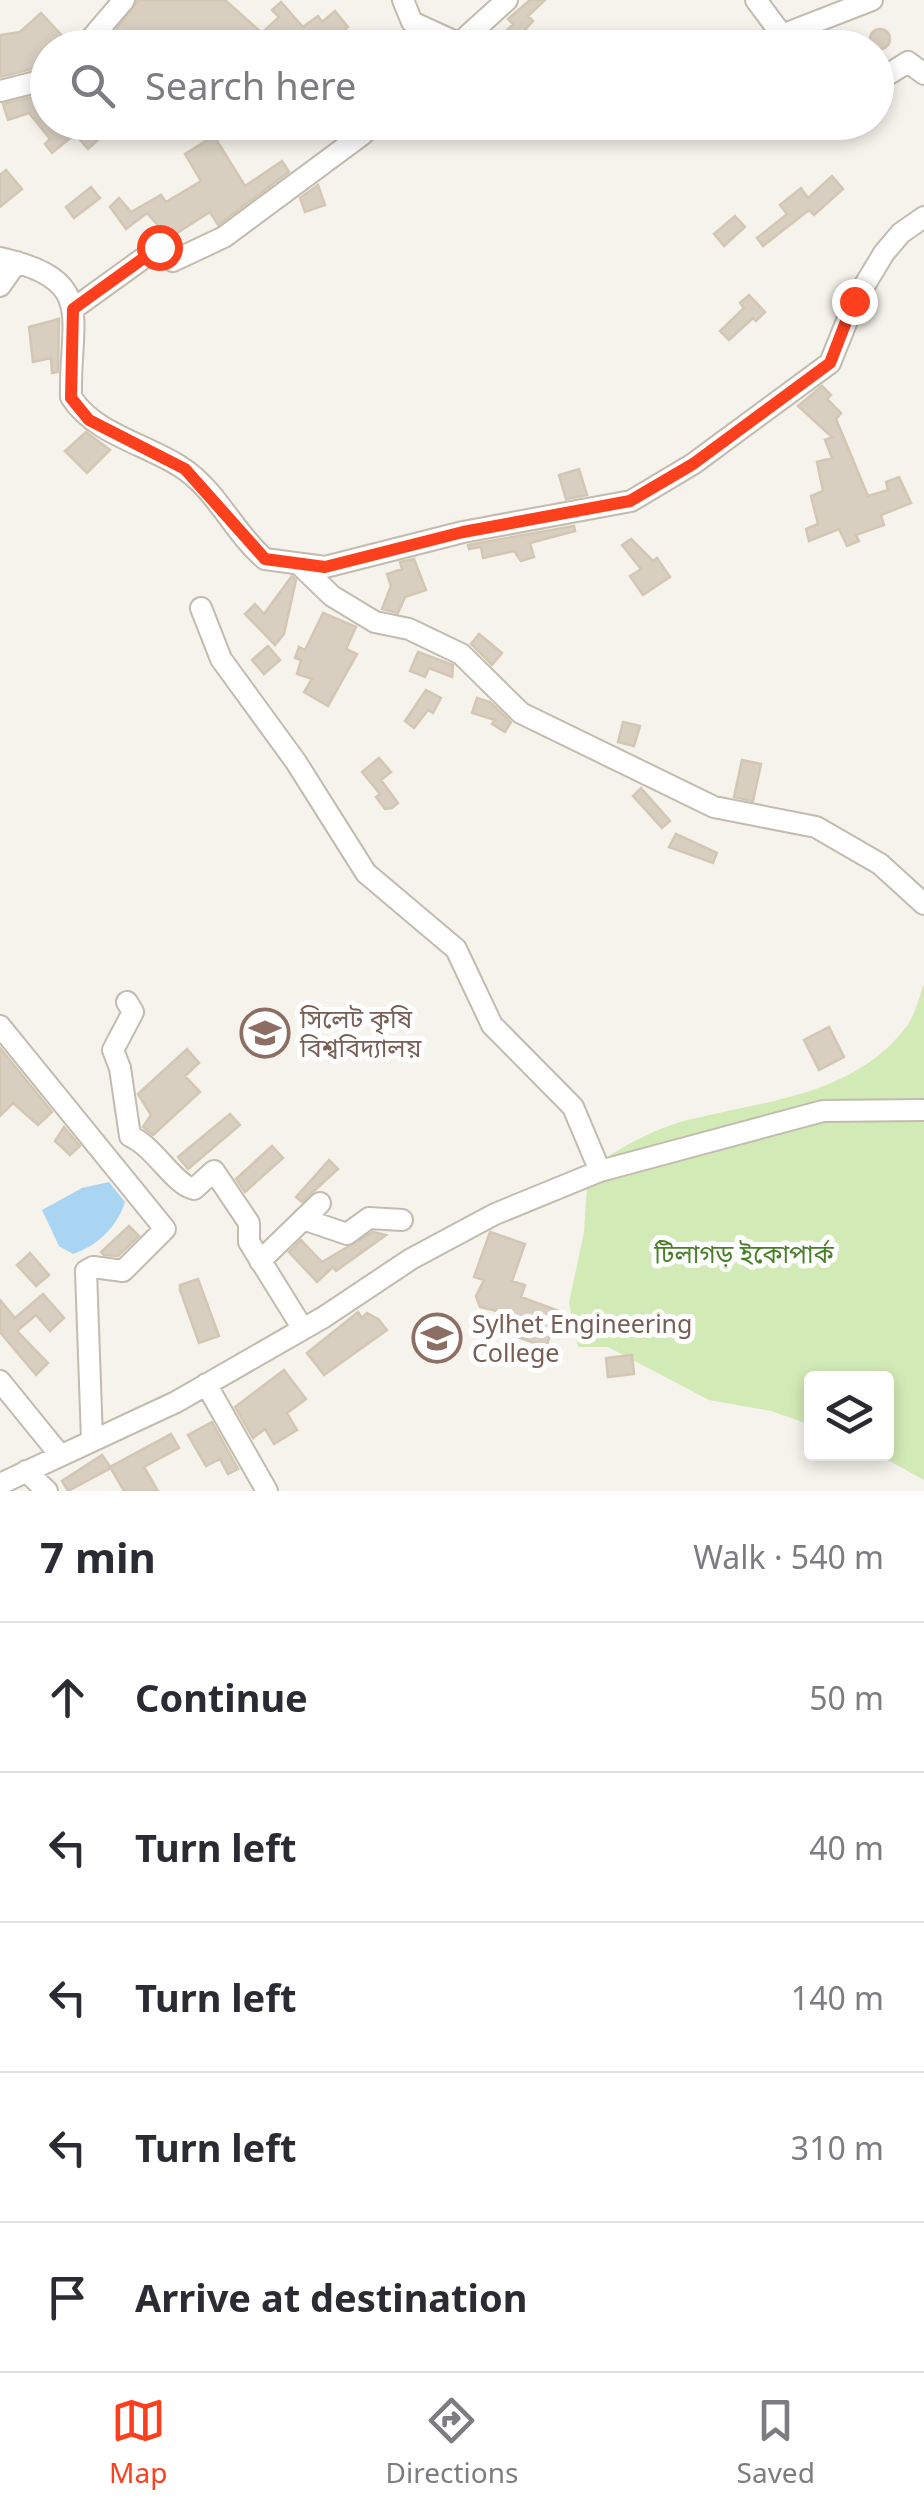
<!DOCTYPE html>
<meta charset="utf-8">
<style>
:root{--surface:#fff;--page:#f2f2f3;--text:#2b2b33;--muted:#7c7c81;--line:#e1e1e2;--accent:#fc3f1d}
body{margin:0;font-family:"Noto Sans","Noto Sans Bengali",sans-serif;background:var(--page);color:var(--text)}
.controls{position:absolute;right:30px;bottom:30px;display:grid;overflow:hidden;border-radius:10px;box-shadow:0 5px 15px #0003}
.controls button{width:90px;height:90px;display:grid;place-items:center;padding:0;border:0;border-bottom:2px solid var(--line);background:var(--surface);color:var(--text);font:50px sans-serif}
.stop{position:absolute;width:30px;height:30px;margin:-22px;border:8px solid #fc3f1d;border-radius:50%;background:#fff}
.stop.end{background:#fc3f1d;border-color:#fff;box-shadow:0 2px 10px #0008}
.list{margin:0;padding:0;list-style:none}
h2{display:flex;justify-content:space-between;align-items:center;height:130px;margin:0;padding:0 40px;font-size:42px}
h2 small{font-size:32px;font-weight:400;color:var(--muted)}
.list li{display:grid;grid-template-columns:65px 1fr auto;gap:30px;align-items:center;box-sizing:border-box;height:150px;padding:0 40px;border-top:2px solid var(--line)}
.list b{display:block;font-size:38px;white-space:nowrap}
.list em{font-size:32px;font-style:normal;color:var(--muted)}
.icon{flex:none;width:55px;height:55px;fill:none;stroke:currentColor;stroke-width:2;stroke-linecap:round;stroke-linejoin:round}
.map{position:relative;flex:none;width:924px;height:1491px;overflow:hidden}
.search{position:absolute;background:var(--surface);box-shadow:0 5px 15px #0003;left:30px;right:30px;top:30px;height:110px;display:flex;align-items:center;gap:25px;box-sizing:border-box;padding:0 35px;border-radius:55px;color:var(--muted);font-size:38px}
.sheet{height:880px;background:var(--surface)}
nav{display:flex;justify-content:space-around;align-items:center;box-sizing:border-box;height:140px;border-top:2px solid var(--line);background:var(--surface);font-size:28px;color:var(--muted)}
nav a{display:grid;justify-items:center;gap:5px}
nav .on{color:var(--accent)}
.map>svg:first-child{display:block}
.green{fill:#d2eab5}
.water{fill:#a9d4f2}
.building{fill:#d8cfc1;stroke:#d3c7b4;stroke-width:2.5}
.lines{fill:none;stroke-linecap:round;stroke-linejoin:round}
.minor-casing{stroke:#c2bbae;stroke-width:24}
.minor{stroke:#fff;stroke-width:20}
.route{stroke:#fc3f1d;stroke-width:12}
.labels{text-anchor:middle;stroke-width:10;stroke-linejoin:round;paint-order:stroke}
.education-label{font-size:25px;fill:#785e54;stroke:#fff;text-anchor:start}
.park-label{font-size:25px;fill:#4a7f2a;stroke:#fff}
</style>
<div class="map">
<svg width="924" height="1491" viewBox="0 0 924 1491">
<rect width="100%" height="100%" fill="#f6f3ec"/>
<path class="green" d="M 924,984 L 924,1480 L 877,1454 L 886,1454 L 886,1378 L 812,1378 L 811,1425 L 771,1411 L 709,1400 L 608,1347 L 578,1347 L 569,1303 L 584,1232 L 588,1169 C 621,1148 653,1128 692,1119 C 767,1101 856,1094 906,1027 C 915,1016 919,997 924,984 Z"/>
<path class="water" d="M 109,1182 L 125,1202 C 117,1227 97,1246 73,1254 L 59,1246 L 42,1210 L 82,1188 Z"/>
<path class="building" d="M 138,0 L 225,0 L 262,33 L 279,17 L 272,10 L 281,2 L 303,27 L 318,16 L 322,22 L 335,11 L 348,27 L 343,31 L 357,48 L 313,48 L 304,37 L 293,48 L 102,48 Z
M 530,0 L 545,0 L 528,16 L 533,21 L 508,48 L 490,48 L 513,24 L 508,19 Z
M 41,13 L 66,40 L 58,48 L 48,48 L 48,57 L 35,68 L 0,77 L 0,35 L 20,32 Z
M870 39a10 10 0 1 1 20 0a10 10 0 1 1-20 0Z
M 48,93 L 48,122 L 89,122 L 84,126 L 89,132 L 95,127 L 102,136 L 88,149 L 75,134 L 52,153 L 45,144 L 50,139 L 29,113 L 8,120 L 3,104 Z
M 214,136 L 245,186 L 282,161 L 289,172 L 218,225 L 210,212 L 169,238 L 147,213 L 126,229 L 110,207 L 119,198 L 131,212 L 161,195 L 166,202 L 201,181 L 185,154 Z
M 6,170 L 22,189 L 0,207 L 0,175 Z
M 832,176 L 843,189 L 814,215 L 809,210 L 763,246 L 757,238 L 787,214 L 780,205 L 801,188 L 808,198 Z
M 318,185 L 325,205 L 305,212 L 300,198 Z
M 91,187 L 100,198 L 74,218 L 66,207 Z
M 735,216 L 745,227 L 724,246 L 714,234 Z
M 749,295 L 765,312 L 756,321 L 753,318 L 729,340 L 720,331 L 744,308 L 740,303 Z
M 59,319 L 58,372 L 52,373 L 51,358 L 33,362 L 29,327 Z
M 822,386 L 831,395 L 827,399 L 841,413 L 836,419 L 868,496 L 888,490 L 886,482 L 899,477 L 911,503 L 881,515 L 884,525 L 856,535 L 859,541 L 847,546 L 839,529 L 809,541 L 806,529 L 818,524 L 811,496 L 823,491 L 817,462 L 832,458 L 825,440 L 832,437 L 798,406 Z
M 86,432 L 110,450 L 87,473 L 65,451 Z
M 579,469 L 587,495 L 566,499 L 559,475 Z
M 574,526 L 575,531 L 530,543 L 534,557 L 521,561 L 514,551 L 483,558 L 481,547 L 469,549 L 468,545 Z
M 631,539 L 653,561 L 657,558 L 670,577 L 643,595 L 630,576 L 641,569 L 622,545 Z
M 414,559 L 426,590 L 405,597 L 398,613 L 382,609 L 391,586 L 387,574 L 402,569 L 400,562 Z
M 292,576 L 296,580 L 284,634 L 275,645 L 245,614 L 255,604 L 264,614 Z
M 323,613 L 356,627 L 346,649 L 357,654 L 328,706 L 304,692 L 312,679 L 297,674 L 301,660 L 295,658 L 299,647 L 305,650 Z
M 479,634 L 502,653 L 492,665 L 471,644 Z
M 268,646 L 280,660 L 264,674 L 252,660 Z
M 418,652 L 453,665 L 452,677 L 429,668 L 425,677 L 410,671 Z
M 426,690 L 441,698 L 433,713 L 428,710 L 414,728 L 405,721 Z
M 477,698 L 490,702 L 511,722 L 505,732 L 492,724 L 495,720 L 472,713 Z
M 623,722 L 640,726 L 634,746 L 618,742 Z
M 379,758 L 391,772 L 381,780 L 398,803 L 392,808 L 385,809 L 376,797 L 380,794 L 362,772 Z
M 742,760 L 761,764 L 753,801 L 734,797 Z
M 641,788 L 670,821 L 662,828 L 633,796 Z
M 676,834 L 717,853 L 713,863 L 669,847 Z
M 829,1027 L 844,1057 L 819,1070 L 804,1040 Z
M 0,1048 L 52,1112 L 38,1125 L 13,1103 L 0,1116 Z
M 187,1049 L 199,1063 L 185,1076 L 200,1092 L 153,1135 L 143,1127 L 151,1115 L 138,1094 Z
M 230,1114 L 240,1125 L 188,1169 L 178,1157 Z
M 64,1127 L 80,1146 L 70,1155 L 55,1141 Z
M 272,1146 L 283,1158 L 245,1192 L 236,1179 Z
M 329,1160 L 338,1169 L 302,1202 L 296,1197 Z
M 129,1226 L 139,1236 L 118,1256 L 104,1255 L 101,1252 Z
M 373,1232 L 386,1235 L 336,1271 L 333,1267 L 317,1282 L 289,1252 L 301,1240 L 322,1262 Z
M 490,1232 L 525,1244 L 512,1281 L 525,1285 L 521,1297 L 559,1311 L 546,1347 L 495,1329 L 501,1312 L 480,1307 L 476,1296 L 484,1280 L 474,1277 Z
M 30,1253 L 49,1275 L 36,1286 L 17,1265 Z
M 198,1279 L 219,1336 L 199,1343 L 180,1290 L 180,1285 Z
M 43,1294 L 64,1318 L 50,1331 L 36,1315 L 17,1331 L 48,1363 L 36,1375 L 0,1332 L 0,1300 L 15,1318 Z
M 358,1312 L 362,1318 L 367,1313 L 378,1319 L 387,1330 L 324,1375 L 307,1353 Z
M 632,1355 L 634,1374 L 608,1377 L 606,1358 Z
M 284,1370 L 306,1399 L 287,1413 L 297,1430 L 274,1444 L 265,1429 L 253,1438 L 235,1407 Z
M 212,1422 L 238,1469 L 228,1474 L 220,1459 L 206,1466 L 188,1435 Z
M 171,1434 L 179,1448 L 144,1467 L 158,1491 L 124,1491 L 110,1467 Z
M 102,1455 L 111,1468 L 68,1491 L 62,1481 Z"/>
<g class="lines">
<g class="minor-casing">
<path id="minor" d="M 403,0 L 412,22 L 458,43
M 756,0 L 782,35
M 83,48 L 124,0
M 454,48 L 507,0
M 790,48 L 782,35 L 872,0
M 876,63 L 884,77 L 908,62 L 924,74
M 0,91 L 48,79
M 0,258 C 98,280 69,318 71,397 C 94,434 146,444 181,467 C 216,489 234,533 265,559 L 325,567 L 463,532 L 631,501 L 693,464 L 830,363 L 855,301 L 884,253 L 901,233 L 924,217
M 0,286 L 17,262
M 73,309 L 159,247 L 173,261 L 224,237 L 363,134 L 356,122
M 301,566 L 332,596 L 375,622 L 409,629 L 461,654 L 521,713 L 714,807 L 816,827 L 880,864 L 924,904
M 201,608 L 221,659 L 296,762 L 366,873 L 456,949 L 492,1025 L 573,1107 L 600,1171
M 127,1002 L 133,1012 L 113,1050 L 120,1068 L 130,1136 C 155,1147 174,1185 194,1189 L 214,1171 L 249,1223 L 249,1242 L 303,1329
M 0,1026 L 165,1229 L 123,1271 L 93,1267 L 86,1271 L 92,1440
M 303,1219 L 347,1234 L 369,1218 L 402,1220
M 260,1261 L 320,1203
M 0,1381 L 60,1455
M 206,1384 L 267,1491
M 26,1471 L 47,1491
M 0,1484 L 176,1402 L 324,1317 L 411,1259 L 495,1214 L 600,1171 L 823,1111 L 924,1110"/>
</g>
<use href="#minor" class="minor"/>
</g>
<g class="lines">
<path class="route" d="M 159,247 L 73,309 L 71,398 L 89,420 L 185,469 L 265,559 L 325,567 L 463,532 L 630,501 L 693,464 L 830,363 L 854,301"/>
</g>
<defs>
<g id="university-ring" transform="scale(2.5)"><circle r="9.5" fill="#fff" stroke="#8d6e63" stroke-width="1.5"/><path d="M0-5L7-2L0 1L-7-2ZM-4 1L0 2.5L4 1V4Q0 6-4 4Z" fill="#8d6e63"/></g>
</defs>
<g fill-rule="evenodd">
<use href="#university-ring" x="265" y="1033"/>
<use href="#university-ring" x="437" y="1338"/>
</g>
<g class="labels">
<g class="education-label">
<text x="300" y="1028">সিলেট কৃষি<tspan x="300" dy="29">বিশ্ববিদ্যালয়</tspan></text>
<text x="472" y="1333">Sylhet Engineering<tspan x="472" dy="29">College</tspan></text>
</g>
<g class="park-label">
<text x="744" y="1263">টিলাগড় ইকোপার্ক</text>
</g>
</g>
</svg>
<div class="controls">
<button><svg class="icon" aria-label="layers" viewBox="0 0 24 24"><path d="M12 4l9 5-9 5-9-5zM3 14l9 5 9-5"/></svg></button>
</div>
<div class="stop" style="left:159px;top:247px"></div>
<div class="stop end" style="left:854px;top:301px"></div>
<div class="search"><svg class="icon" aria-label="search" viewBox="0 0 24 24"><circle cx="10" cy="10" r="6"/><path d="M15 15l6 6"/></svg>Search here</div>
</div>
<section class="sheet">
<h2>7 min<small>Walk · 540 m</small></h2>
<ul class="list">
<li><svg class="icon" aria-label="ahead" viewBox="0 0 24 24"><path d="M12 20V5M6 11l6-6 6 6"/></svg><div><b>Continue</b></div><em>50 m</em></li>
<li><svg class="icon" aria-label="left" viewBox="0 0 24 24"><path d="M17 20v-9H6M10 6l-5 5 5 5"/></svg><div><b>Turn left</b></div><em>40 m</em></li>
<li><svg class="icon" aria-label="left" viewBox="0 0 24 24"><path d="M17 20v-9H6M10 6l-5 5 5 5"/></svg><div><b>Turn left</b></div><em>140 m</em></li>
<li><svg class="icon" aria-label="left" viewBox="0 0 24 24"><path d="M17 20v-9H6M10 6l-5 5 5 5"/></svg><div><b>Turn left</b></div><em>310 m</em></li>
<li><svg class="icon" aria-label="arrive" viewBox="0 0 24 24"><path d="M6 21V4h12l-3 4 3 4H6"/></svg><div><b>Arrive at destination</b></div></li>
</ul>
</section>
<nav>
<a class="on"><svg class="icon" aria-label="map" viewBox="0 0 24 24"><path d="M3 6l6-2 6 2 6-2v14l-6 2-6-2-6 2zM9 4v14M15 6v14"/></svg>Map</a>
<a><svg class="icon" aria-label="directions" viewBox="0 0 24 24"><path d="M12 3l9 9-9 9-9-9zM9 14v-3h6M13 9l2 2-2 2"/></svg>Directions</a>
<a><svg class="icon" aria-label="saved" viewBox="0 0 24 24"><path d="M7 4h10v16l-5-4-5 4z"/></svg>Saved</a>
</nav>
